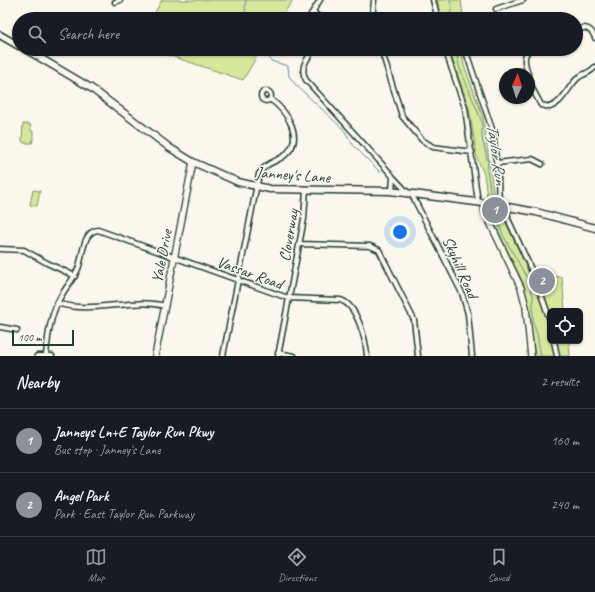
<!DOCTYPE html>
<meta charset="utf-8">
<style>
:root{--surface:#171b24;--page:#242831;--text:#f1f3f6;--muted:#9ea1a6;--line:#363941;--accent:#8c9099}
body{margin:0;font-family:Caveat,sans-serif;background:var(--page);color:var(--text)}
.controls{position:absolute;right:12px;bottom:12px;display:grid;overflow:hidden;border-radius:6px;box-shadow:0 1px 3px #0004}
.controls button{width:36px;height:36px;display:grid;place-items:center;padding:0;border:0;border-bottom:1px solid var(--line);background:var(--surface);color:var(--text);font:20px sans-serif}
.compass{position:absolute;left:499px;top:68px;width:36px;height:36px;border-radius:50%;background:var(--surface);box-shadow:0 1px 3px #0004;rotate:3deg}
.scale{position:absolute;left:12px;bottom:10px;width:62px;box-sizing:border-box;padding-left:4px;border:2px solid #1f3d34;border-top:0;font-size:11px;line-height:14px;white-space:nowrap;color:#1f3d34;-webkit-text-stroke:3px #fbf7ec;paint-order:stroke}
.you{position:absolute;left:400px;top:232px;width:14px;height:14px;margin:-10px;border:3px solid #fff;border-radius:50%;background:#1a73e8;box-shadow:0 0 0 6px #1a73e833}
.badge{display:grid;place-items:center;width:26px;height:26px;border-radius:50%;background:var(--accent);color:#fff;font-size:13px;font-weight:700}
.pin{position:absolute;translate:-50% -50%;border:2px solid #fff;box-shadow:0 1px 4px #0006}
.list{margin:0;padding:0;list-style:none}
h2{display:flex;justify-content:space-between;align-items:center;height:52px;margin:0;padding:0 16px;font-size:17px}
h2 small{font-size:13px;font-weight:400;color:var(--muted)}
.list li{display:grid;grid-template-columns:26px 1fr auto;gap:12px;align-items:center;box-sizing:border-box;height:64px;padding:0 16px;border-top:1px solid var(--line)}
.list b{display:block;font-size:15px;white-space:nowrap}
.list p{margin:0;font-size:13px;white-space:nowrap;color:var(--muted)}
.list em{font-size:13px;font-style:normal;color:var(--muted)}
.icon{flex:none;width:22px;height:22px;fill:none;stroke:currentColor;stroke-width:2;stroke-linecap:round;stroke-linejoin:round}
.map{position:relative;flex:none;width:595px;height:356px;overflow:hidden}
.search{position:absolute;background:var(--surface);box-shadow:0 1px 3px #0004;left:12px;right:12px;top:12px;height:44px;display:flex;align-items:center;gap:10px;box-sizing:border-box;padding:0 14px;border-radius:22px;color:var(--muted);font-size:15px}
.sheet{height:180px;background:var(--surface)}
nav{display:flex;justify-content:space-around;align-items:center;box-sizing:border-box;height:56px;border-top:1px solid var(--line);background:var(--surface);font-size:11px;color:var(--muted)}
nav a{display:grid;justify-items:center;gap:2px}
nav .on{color:var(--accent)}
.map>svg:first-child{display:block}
.green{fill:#d7e79b;stroke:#7b9268}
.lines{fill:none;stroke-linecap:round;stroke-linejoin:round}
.stream{stroke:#628ca2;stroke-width:1}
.minor-casing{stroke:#1f3d34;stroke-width:7}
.tertiary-casing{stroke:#1f3d34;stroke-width:8}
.secondary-casing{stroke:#1f3d34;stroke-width:9}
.minor{stroke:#fbf7ec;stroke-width:4}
.tertiary{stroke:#fbf7ec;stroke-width:5.5}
.secondary{stroke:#fbf7ec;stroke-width:6}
.labels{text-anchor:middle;stroke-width:3;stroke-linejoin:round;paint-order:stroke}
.street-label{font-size:16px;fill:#1f3d34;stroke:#fbf7ec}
.water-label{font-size:17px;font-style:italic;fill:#3b5e62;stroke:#fbf7ec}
</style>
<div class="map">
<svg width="595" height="356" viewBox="0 0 595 356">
<rect width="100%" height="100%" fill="#fbf7ec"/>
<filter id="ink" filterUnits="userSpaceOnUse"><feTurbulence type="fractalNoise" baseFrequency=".025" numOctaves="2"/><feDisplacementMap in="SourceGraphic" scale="8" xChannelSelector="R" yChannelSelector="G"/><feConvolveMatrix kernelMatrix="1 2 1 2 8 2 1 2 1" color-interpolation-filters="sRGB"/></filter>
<g filter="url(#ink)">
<path class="green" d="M 162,0 L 293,0 L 280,19 L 151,19 Z
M 437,0 L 461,0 L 463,16 L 455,19 L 442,19 Z
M 150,49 L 261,49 L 243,80 Z
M 449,49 L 461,49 L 464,65 L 483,117 L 494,197 L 487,196 L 484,174 L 477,158 L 469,108 Z
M 23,124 L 30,124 L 31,131 L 33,131 L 33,140 L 32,143 L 24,143 L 22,141 Z
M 33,190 L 40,191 L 37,206 L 30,205 Z
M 491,209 L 500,210 L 530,275 L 562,277 L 565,311 L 550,311 L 550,341 L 569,341 L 570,356 L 535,356 L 528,303 L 524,285 L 489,212 Z"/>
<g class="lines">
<path class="stream" d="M 246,0 L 245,7 L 247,19
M 448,19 L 452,8 L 450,0
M 258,49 L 267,54 L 271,61 L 288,66 L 289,76 L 295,84 L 344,130 L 353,145 L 381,173
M 456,49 L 459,66 L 482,122 L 482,137 L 488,163 L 487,170 L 491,195
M 495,214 L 503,235 L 527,278 L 533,296 L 533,322 L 537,334 L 541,356"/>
<g class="minor-casing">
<path id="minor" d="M 433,0 L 438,19
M 115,2 L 120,0
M 496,9 L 523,0
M 313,12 L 321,19
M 308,19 L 320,0
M 372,19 L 374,0
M 576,32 C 584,24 592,29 595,38
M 314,49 C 307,59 299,68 306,80 L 390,173 L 393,177 L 392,191
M 381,49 L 402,116 L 422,140 L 433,147 L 472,152
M 445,49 L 465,108 L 478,202
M 465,49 L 493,132 L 498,178 L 499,205
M 354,51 L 360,49
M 528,74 C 525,64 522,56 530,49
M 529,77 L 533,90 L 541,105 L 550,107 C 564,102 568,86 579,77 C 585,73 590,73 595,67
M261 96a5 5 0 1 1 10 0a5 5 0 1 1-10 0Z
M 497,163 L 532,159 L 542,164
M 393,177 L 408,193
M 411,193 L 462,293 L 468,314 L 472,356
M 507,206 L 508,219 L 536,280 L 550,320
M 299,244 L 370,246 L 379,250 L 414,320 L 418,356
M 0,249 L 24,250 L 47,263 L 75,276
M 57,303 C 93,315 129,297 165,306
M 0,327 L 17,330
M 554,341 L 557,356
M 278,353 L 294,356
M 46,355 C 48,335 50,316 60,298 C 65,288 74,279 78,269 C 83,258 82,231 98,230 L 288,298 L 340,300 C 357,304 366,340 367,356
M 37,356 L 52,356
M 223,356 L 259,174 C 264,164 275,162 284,156 C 306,139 287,111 270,99
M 278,356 L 304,219 L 306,189"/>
</g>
<g class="tertiary-casing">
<path id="tertiary" d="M 484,203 L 485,212 L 521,288 L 526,307 L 531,356
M 155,356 L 193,162"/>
</g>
<g class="secondary-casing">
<path id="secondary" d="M 0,35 L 19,46
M 25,49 L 91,88 L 170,148 L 193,162 L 238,182 L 270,189 L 390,191 L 491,204 L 536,212 L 595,228"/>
</g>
<use href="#minor" class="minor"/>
<use href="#tertiary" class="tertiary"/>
<use href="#secondary" class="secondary"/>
</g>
</g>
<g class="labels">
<g class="street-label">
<text transform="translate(293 174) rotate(4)" y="6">Janney's Lane</text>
<text transform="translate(288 235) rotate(-80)" y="6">Cloverway</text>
<text transform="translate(161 256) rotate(-79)" y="6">Yale Drive</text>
<text transform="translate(461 267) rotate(66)" y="6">Skyhill Road</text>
<text transform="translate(250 272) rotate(20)" y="6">Vassar Road</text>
</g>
<g class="water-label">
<text transform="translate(497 154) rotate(82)" y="6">Taylor Run</text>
</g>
</g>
</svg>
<div class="controls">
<button><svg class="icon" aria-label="locate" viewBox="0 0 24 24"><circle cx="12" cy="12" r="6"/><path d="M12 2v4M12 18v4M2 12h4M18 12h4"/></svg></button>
</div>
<svg class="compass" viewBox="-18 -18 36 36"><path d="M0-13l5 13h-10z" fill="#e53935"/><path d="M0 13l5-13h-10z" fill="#9ea1a6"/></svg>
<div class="scale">100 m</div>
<div class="you"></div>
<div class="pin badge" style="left:495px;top:210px">1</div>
<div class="pin badge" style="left:542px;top:281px">2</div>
<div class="search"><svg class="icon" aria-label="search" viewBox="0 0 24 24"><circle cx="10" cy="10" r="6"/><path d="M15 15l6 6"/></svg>Search here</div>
</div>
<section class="sheet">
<h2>Nearby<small>2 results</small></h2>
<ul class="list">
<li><span class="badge">1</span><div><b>Janneys Ln+E Taylor Run Pkwy</b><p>Bus stop · Janney's Lane</p></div><em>160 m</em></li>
<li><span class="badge">2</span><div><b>Angel Park</b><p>Park · East Taylor Run Parkway</p></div><em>240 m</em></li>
</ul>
</section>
<nav>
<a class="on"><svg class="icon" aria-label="map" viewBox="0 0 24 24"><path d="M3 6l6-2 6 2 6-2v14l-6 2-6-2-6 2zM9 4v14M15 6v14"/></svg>Map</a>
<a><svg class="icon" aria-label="directions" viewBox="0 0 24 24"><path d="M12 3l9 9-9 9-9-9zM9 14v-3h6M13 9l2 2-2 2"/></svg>Directions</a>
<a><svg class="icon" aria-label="saved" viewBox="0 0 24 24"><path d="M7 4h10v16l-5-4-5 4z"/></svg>Saved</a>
</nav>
